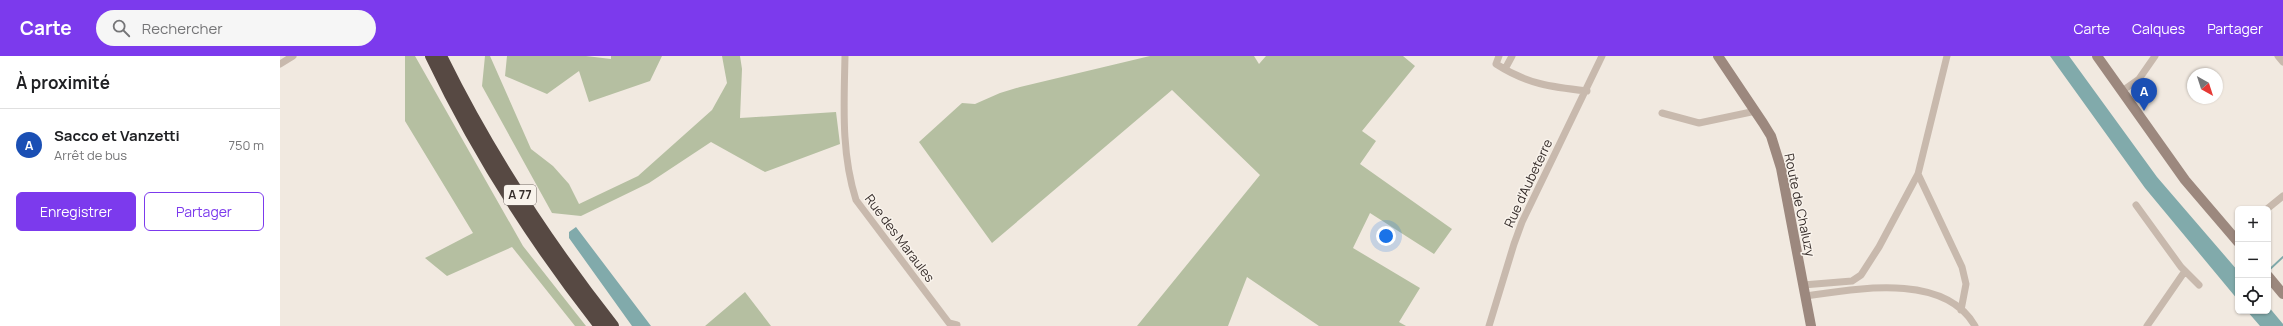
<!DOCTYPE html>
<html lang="fr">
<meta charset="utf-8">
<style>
:root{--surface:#fff;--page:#f6f6f6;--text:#202124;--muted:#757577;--line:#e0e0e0;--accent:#7c3aed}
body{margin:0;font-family:Manrope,sans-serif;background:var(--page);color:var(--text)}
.controls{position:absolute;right:12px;bottom:12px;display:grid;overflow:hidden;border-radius:6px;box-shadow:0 1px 3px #0004}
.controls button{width:36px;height:36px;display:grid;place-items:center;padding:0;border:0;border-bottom:1px solid var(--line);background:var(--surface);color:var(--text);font:20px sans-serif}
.compass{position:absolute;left:1907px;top:12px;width:36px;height:36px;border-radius:50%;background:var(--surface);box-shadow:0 1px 3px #0004;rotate:141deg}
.you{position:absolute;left:1106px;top:180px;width:14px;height:14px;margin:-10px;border:3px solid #fff;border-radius:50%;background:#1a73e8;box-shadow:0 0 0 6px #1a73e833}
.badge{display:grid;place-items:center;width:26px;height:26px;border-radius:50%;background:var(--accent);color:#fff;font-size:13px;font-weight:700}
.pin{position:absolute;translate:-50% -33px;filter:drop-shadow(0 1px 2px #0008)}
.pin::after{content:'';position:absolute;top:21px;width:14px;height:12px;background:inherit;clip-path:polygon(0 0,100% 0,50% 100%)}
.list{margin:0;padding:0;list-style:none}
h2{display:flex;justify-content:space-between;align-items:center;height:52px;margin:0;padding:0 16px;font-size:17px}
h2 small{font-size:13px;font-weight:400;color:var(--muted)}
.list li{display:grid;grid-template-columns:26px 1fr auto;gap:12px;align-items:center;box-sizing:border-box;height:72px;padding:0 16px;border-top:1px solid var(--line)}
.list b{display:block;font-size:15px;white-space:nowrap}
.list p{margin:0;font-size:13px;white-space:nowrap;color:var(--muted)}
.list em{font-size:13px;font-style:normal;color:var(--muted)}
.actions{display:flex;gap:8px;padding:12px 16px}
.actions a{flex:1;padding:9px 0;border:1px solid var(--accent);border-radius:6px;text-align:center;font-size:14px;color:var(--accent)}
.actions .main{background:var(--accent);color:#fff}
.icon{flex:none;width:22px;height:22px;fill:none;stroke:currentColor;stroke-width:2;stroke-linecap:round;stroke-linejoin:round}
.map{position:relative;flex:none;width:2003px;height:270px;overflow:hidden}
header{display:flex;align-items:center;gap:24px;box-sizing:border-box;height:56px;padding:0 20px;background:var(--accent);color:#fff}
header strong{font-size:19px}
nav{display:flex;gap:22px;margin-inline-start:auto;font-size:14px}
.search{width:280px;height:36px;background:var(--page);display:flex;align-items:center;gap:10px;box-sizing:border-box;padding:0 14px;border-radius:22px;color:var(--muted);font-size:15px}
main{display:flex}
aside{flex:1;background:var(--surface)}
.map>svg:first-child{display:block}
.green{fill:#b5bfa1}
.water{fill:#81aaab}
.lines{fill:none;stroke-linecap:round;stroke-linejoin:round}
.stream{stroke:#81aaab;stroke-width:2}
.street{stroke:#c8b9ad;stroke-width:7}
.secondary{stroke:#9c887e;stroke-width:10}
.highway{stroke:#574943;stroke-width:12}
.labels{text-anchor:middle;stroke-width:3;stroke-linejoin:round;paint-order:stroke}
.shield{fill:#f9f3ec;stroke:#716965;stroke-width:1}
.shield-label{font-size:12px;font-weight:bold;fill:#372e2b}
.street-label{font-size:13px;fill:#372e2b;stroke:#f9f3ec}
</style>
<header>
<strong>Carte</strong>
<div class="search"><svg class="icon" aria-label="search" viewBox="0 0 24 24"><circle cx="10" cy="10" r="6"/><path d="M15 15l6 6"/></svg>Rechercher</div>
<nav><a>Carte</a><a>Calques</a><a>Partager</a></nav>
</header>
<main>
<aside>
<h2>À proximité<small></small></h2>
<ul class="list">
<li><span class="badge" style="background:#1a4fb4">A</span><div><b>Sacco et Vanzetti</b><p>Arrêt de bus</p></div><em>750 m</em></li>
</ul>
<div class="actions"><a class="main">Enregistrer</a><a>Partager</a></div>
</aside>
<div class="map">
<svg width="2003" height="270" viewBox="0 0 2003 270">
<rect width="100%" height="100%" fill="#f1e9e0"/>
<path class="green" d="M 125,0 L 135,0 L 243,190 L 306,270 L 295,270 L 232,191 L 167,220 L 145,202 L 193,177 L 125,65 Z
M 205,0 L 210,0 L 251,93 L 273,110 L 289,128 L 299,148 L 358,120 L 432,54 L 447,27 L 442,0 L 460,0 L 462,13 L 460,62 L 556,56 L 560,88 L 485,116 L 431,86 L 369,127 L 301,160 L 272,157 L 202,30 Z
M 227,0 L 306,0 L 331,3 L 331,0 L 382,0 L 370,25 L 309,46 L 299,15 L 267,38 L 225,20 Z
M 870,0 L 974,0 L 979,8 L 986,0 L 1123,0 L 1135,10 L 1082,75 L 1096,85 L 1080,108 L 1172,173 L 1154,198 L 1090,157 L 1073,192 L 1140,232 L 1119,266 L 1126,270 L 1039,270 L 967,221 L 948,270 L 857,270 L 980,119 L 892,34 L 712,187 L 639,86 L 682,47 L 695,48 L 720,37 L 740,31 Z
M 465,236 L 491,270 L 425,270 Z"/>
<path class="water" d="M 1770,0 L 1789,0 L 1877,121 L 1958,215 L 1958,244 L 1865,132 Z
M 296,171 L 371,270 L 352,270 L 289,182 L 289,176 Z
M 1988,250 L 2003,268 L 2003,270 L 1980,270 L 1967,255 L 1988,255 Z"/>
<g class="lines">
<path class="stream" d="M 1988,215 L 2003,201"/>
<path class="street" d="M 565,0 C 564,49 561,97 576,144 L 669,267 L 677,269
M 1219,0 L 1216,8 C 1247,28 1271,31 1307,35
M 1998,0 L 2003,6
M 0,8 L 13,0
M 1225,13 L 1232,0
M 1842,35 L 1859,23 L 1875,0
M 1382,57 L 1419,67 L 1476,55
M 1638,118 L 1682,211 L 1686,228 L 1681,254
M 1856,149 L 1901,211 L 1919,229
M 1987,153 L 2003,140
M 1523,229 L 1572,225 L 1581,219 L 1599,191 L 1638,118 L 1667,0
M 1525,240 C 1576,233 1664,216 1695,270
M 1209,270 L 1234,188 L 1242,166 L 1322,0
M 1867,270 L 1905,215"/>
<path class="secondary" d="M 1438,0 L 1483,67 L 1491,80 L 1501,112 L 1531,270
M 1817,0 L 1905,124 L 1958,186
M 1988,220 L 2003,238"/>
<path class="highway" d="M 151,0 C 197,97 254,186 320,270
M 161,0 C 208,96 267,186 333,270"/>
</g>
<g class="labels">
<rect class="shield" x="224" y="129" width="32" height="20" rx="3"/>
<g class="shield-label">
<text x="240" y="143">A 77</text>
</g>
<g class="street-label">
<text transform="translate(1248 127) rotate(-65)" y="5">Rue d'Aubeterre</text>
<text transform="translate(1520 149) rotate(78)" y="5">Route de Chaluzy</text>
<text transform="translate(620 182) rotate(53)" y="5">Rue des Maraules</text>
</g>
</g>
</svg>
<div class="controls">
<button>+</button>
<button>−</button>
<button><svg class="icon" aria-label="locate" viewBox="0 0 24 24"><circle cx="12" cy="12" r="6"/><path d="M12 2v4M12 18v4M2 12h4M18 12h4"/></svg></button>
</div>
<svg class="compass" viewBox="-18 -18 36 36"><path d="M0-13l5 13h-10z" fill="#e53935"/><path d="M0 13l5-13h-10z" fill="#757577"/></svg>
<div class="you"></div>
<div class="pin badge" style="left:1864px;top:55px;background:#1a4fb4">A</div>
</div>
</main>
